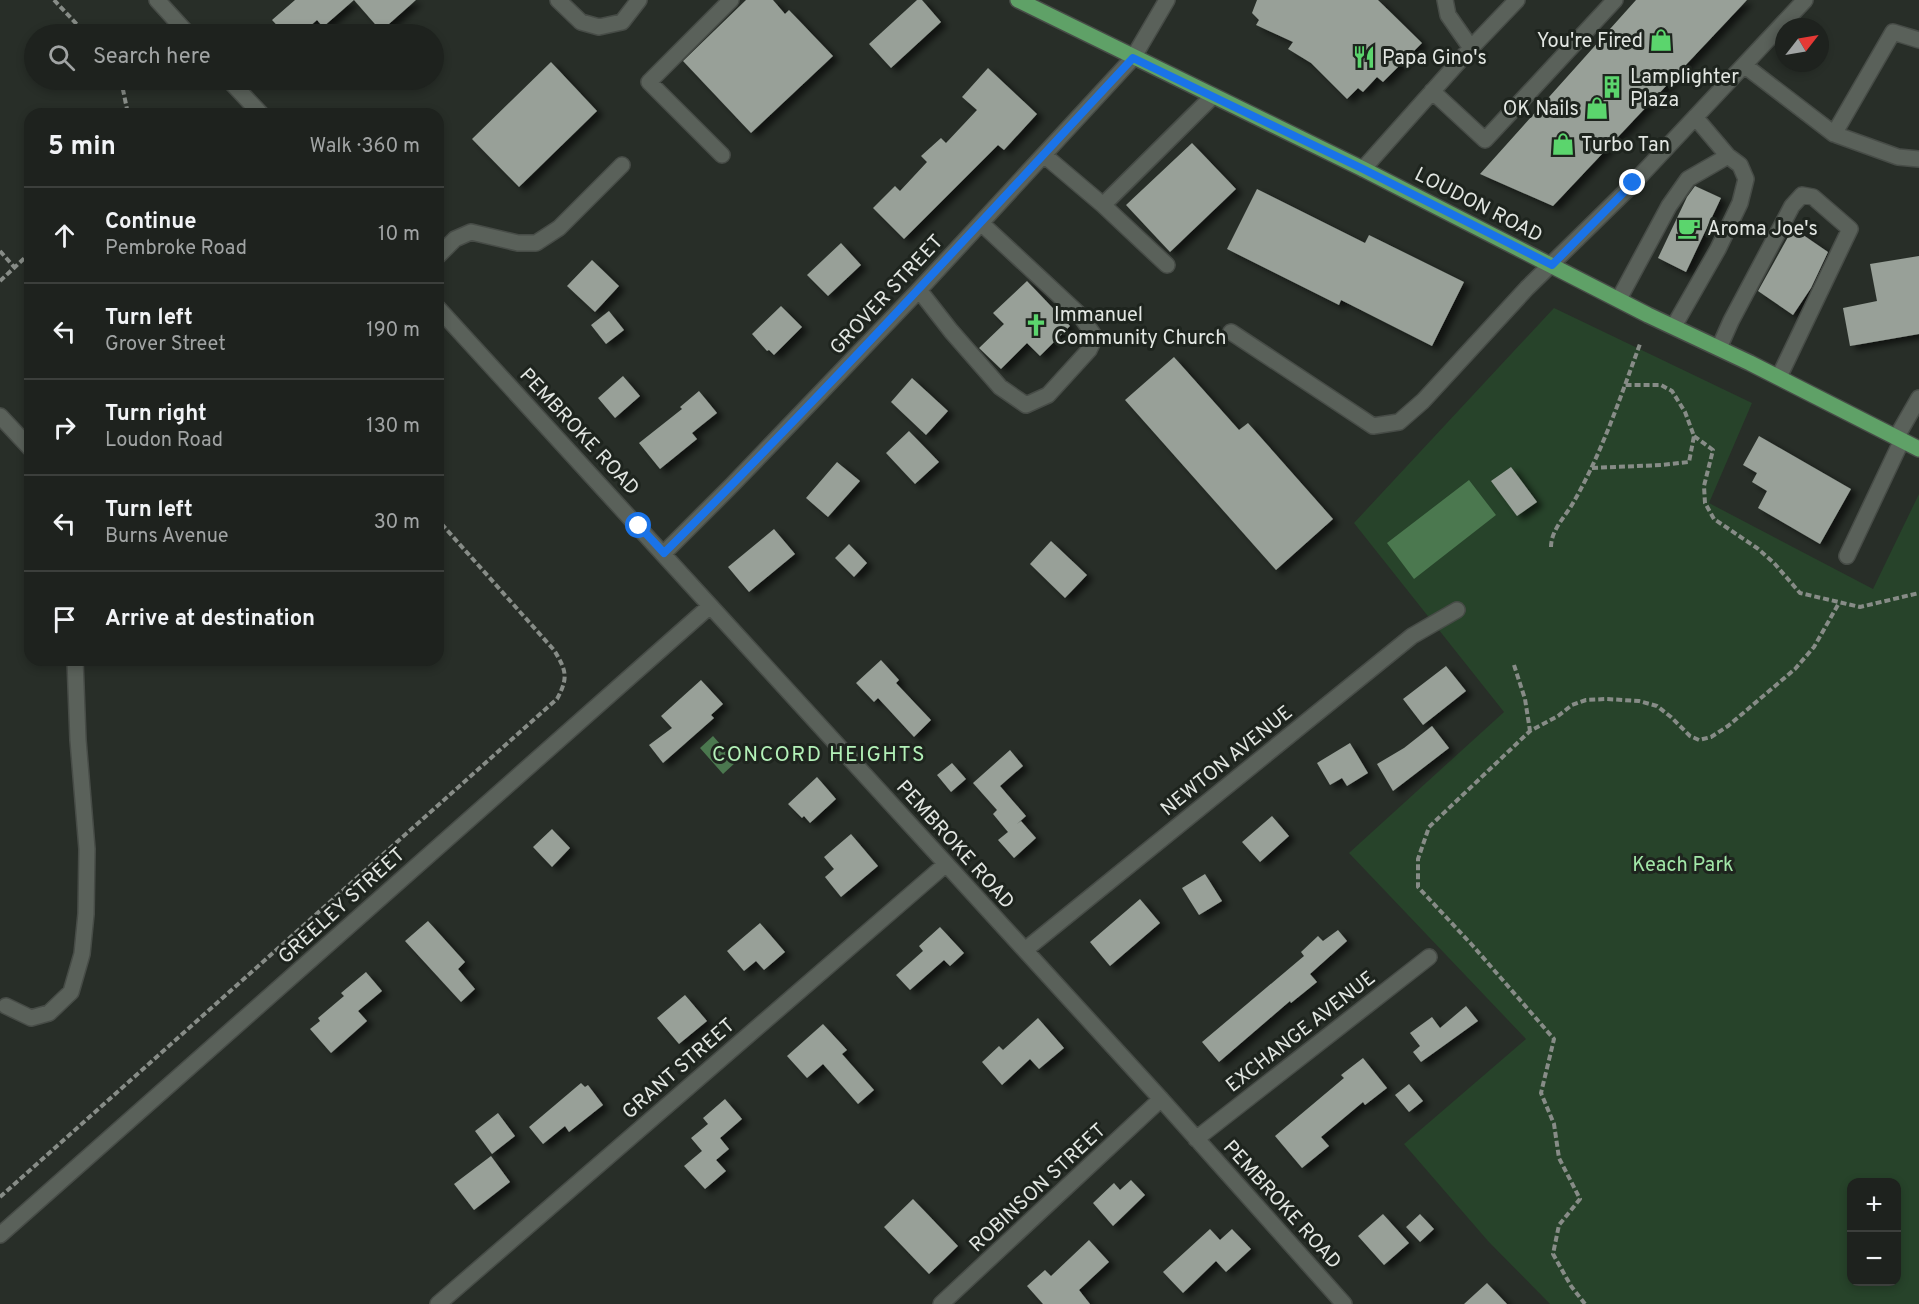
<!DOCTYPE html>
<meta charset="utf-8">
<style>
:root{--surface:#1e221e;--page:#262a27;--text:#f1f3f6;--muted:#a1a4a4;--line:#3c3f3c}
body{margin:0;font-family:Overpass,sans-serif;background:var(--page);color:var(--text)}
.controls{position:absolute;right:18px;bottom:18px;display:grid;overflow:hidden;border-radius:12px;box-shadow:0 3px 9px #0003}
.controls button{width:54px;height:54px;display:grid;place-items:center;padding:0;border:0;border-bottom:2px solid var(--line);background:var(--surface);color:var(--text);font:30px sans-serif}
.compass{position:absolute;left:1775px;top:18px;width:54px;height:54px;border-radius:50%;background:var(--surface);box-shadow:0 3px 9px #0003;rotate:59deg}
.stop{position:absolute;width:18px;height:18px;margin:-14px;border:4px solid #1a73e8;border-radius:50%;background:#fff}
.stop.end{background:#1a73e8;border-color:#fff;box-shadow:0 2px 6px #0008}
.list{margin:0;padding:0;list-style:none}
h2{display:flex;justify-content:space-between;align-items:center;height:78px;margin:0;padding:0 24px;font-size:26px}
h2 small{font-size:20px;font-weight:400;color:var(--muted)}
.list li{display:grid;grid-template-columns:39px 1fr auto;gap:18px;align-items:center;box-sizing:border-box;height:96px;padding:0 24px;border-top:2px solid var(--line)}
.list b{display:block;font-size:22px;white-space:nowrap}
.list p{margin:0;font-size:20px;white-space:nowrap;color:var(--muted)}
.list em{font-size:20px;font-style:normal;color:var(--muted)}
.icon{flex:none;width:33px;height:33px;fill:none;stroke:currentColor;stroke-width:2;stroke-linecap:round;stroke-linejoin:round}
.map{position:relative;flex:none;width:1919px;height:1304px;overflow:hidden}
.search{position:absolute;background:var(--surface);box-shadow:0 3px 9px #0003;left:24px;top:24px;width:420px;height:66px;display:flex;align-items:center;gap:15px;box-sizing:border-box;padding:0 21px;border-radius:33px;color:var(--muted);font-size:22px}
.panel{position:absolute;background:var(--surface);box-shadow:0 3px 9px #0003;left:24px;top:108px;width:420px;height:558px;border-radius:18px}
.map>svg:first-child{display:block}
.green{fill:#27432a;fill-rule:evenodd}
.water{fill:#4b784f}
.building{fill:#98a098;filter:url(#shadow)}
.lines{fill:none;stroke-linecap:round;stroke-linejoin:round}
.minor-casing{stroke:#474c47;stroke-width:18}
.major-casing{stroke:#474c47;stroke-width:18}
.path{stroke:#878c87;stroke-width:4;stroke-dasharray:6 3;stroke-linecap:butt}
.minor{stroke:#5a615a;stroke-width:15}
.major{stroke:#5fa167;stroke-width:15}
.route{stroke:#1a73e8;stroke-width:8}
.labels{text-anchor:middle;stroke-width:6;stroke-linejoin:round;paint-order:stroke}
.poi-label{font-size:20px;fill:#e2e6e2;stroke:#1e241e;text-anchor:start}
.street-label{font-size:20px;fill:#e2e6e2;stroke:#1e241e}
.park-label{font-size:20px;fill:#a2e7a8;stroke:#1e241e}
.neighbourhood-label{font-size:21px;letter-spacing:1.5px;fill:#b3f1b8;stroke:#1e241e}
</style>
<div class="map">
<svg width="1919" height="1304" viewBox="0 0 1919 1304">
<defs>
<filter id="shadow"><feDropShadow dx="6" dy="4" stdDeviation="3" flood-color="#0009"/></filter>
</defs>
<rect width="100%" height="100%" fill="#282e28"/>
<path class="green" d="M 1554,308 L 1752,403 L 1709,503 L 1873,589 L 1919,494 L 1919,1304 L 1550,1304 L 1488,1241 L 1404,1144 L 1526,1039 L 1349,853 L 1504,712 L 1354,523 ZM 1852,1182 L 1896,1182 L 1896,1282 L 1852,1282 Z"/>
<path class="water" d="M 1469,480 L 1496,515 L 1414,579 L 1387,543 Z
M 713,736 L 736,762 L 723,774 L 700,748 Z"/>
<path class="building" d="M 295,0 L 416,0 L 381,31 L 354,0 L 323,27 L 317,20 L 301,34 L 285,34 L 272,20 Z
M 746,0 L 773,0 L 785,14 L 789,10 L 833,56 L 751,133 L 683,61 Z
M 917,0 L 922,0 L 941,22 L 891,68 L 869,44 Z
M 1257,0 L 1378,0 L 1422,43 L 1383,82 L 1377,77 L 1363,92 L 1358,88 L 1347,99 L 1311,63 L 1288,49 L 1293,42 L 1256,25 L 1259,20 L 1252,13 Z
M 1636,0 L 1747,0 L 1553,206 L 1480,174 Z
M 551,62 L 597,111 L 519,187 L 472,139 Z
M 988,68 L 1037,114 L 1004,150 L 998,145 L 904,239 L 873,208 L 895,186 L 900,191 L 927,162 L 921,156 L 941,138 L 946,143 L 977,110 L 962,97 Z
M 1192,143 L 1236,189 L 1170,252 L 1126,205 Z
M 1695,186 L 1721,198 L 1686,272 L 1658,258 L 1687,197 Z
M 1257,189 L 1365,243 L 1369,235 L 1464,282 L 1432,346 L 1341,300 L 1339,305 L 1227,249 Z
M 1793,228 L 1828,252 L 1811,288 L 1793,315 L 1758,291 Z
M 841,243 L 861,265 L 828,296 L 807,275 Z
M 1919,256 L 1919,334 L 1850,346 L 1843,308 L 1877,301 L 1870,264 Z
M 592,260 L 619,286 L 595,312 L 567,286 Z
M 1027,281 L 1070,326 L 1040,356 L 1027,343 L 1001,369 L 979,348 L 1004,324 L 993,313 Z
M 781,306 L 802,327 L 774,355 L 769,350 L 767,351 L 752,334 Z
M 609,311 L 624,330 L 606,344 L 591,325 Z
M 1174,357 L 1239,430 L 1248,423 L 1333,519 L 1276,570 L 1125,400 Z
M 623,376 L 640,396 L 615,418 L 598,398 Z
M 912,378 L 948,411 L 926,435 L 891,402 Z
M 699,391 L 717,413 L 692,433 L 697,439 L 660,469 L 639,443 L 682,409 L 680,407 Z
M 909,431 L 939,462 L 915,484 L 886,453 Z
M 1759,436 L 1851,489 L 1820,544 L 1758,508 L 1767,491 L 1752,482 L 1757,473 L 1743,465 Z
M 837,462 L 860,481 L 828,517 L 806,498 Z
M 1511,467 L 1537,502 L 1517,516 L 1491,481 Z
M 774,529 L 795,554 L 749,592 L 728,567 Z
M 1051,541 L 1087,575 L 1065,598 L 1030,564 Z
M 849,544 L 867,563 L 854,577 L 835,558 Z
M 881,660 L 899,680 L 896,683 L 931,720 L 914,737 L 878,698 L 874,702 L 856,683 Z
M 1446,666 L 1466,691 L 1423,725 L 1403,699 Z
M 701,680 L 723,704 L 711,715 L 714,718 L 663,763 L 649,745 L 672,728 L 661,716 Z
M 1432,726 L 1449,748 L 1393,791 L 1377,764 L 1404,748 Z
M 1350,743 L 1368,773 L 1347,786 L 1342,778 L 1330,785 L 1317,763 Z
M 1010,750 L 1023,766 L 1000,786 L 1026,816 L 1017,824 L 1021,821 L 1036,838 L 1014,858 L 998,840 L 1008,832 L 993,814 L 997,810 L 973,783 Z
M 952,763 L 966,779 L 951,792 L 937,775 Z
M 817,777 L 836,799 L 810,823 L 804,816 L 802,818 L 788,804 Z
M 1272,816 L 1289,836 L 1260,862 L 1242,842 Z
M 552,829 L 570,848 L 552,867 L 533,847 Z
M 851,834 L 878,866 L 841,897 L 825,877 L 834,869 L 824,857 Z
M 1205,874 L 1222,901 L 1199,915 L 1182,888 Z
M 1140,899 L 1160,923 L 1110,966 L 1090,942 Z
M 428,921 L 465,962 L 458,969 L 475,989 L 461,1002 L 405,941 Z
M 760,923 L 785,952 L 764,970 L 756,961 L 744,971 L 727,951 Z
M 940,927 L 964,953 L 950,966 L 944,960 L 910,990 L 896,975 L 923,951 L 919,946 Z
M 1338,930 L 1347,941 L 1310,974 L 1317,982 L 1291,1003 L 1290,1001 L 1219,1062 L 1202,1042 L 1304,956 L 1301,952 L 1318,936 L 1323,941 Z
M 366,972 L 382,991 L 358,1011 L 367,1021 L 331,1053 L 310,1029 L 320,1021 L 318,1018 L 344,996 L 341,993 Z
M 685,995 L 707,1021 L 679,1044 L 657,1018 Z
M 1466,1006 L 1478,1021 L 1421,1062 L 1413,1052 L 1420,1046 L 1410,1033 L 1432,1017 L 1440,1028 Z
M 1038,1018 L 1064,1048 L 1039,1069 L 1030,1059 L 1002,1085 L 982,1062 L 999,1046 L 1003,1050 Z
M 823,1024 L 847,1050 L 842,1054 L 874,1090 L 858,1104 L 823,1064 L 807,1078 L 787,1056 Z
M 1363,1058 L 1387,1088 L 1365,1105 L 1363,1102 L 1321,1137 L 1329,1146 L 1302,1168 L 1275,1136 L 1344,1078 L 1341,1075 Z
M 581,1083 L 585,1087 L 588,1085 L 603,1105 L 569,1132 L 565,1126 L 543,1144 L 529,1127 Z
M 1409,1084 L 1423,1101 L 1409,1112 L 1395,1095 Z
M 725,1099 L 742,1119 L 720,1138 L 729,1149 L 716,1160 L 726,1171 L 705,1189 L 684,1166 L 702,1151 L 691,1138 L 708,1124 L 703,1118 Z
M 498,1113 L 515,1136 L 492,1154 L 475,1131 Z
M 491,1156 L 510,1182 L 474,1210 L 454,1184 Z
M 1131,1180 L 1145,1195 L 1113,1226 L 1093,1203 L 1114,1183 L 1120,1190 Z
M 913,1199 L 958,1246 L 929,1274 L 884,1227 Z
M 1383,1214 L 1409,1243 L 1384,1265 L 1358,1236 Z
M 1420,1214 L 1434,1229 L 1420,1242 L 1406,1227 Z
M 1210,1229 L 1220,1240 L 1232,1229 L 1251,1249 L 1226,1272 L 1216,1261 L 1183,1293 L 1163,1272 Z
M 1089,1240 L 1109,1262 L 1079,1290 L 1090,1304 L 1043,1304 L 1027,1286 L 1045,1270 L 1051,1276 Z
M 1487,1283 L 1507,1304 L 1464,1304 Z"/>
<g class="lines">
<g class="minor-casing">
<path id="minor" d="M 157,0 L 188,34
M 558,0 L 581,22 L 599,27 L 622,22 L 639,0
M 1471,48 L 1517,0
M 1744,65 L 1834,134 L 1898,157 L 1919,159
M 229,80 L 261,114
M 1432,91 L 1485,140 L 1615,0
M 1834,134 L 1893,32 L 1919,40
M 722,155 L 649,82 L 731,0
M 1044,155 L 1103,205 L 1213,96
M 1363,169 L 1471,48 L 1448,15 L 1445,0
M 1103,205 L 1167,265
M 438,256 L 455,239 L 471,232 L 518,243 L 536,243 L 559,228 L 622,165
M 919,290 L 951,331 L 1000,387 L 1026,405 L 1048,395 L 1089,350 L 1095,337 L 1080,315 L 981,223
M 1619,299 L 1669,206 L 1688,179 L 1728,156
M 438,308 L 1161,1099 L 1344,1304
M 1674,326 L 1718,249 L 1740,203 L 1746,179 L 1740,165 L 1728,156 L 1695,117
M 1231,332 L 1373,426 L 1399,422 L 1423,401 L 1527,288 L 1626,191 L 1805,0
M 1719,348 L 1731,321 L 1792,206 L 1802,195 L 1813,197 L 1850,229 L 1779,377
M 0,416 L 30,448
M 1896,438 L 1919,398
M 664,553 L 732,485 L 919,290 L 1133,58 L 1167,0
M 1847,556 L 1902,440
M 1025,950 L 1412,636 L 1457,610
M 6,1006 L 31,1018 L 49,1013 L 71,992 L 82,954 L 86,914 L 87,849 L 78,740 L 75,660
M 1196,1139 L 1429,957
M 0,1235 L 710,606
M 438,1304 L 946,864
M 941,1304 L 1161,1099"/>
</g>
<g class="major-casing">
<path id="major" d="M 1018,0 L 1363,169 L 1648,315 L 1750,363 L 1919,449"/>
</g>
<path class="path" d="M 54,0 L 86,34
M 121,80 L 128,114
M 0,251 L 15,268
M 0,281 L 30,253
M 1694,436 L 1713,450 L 1704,486 L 1705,503 L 1714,519 L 1757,548 L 1774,563 L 1800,593 L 1860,607 L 1919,593
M 1592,468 L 1661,465 L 1689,462 L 1694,436 L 1685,412 L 1672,391 L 1661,385 L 1624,385
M 1551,547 C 1551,530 1565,517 1573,503 C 1602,453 1620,398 1640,344
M 1514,665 L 1525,699 L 1530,731
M 0,1197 L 557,699 C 569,677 566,670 554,650 L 438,520
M 1585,1304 L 1571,1286 L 1553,1254 L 1559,1225 L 1580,1199 L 1559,1158 L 1554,1124 L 1541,1093 L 1554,1039 L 1473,946 L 1418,887 L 1418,859 L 1429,827 L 1530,731 L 1558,716 L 1572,705 L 1586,700 L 1606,699 L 1639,701 L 1657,706 L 1671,717 L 1690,736 L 1699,740 L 1711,737 L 1728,726 L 1795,669 L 1814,647 L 1839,603"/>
<use href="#minor" class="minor"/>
<use href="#major" class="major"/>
</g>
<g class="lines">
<path class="route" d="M 639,526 L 664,553 C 825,393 978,225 1133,58 L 1363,169 L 1552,265 L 1633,183"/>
</g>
<defs>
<g id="shop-bare" transform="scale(1.8)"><path d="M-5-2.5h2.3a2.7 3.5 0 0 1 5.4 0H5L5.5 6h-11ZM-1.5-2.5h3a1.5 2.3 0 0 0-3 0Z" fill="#5bd56d" stroke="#1e241e" stroke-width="2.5" paint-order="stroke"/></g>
<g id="restaurant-bare" transform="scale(1.8)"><path d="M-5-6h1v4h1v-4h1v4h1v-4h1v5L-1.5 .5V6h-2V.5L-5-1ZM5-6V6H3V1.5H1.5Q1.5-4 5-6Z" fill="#5bd56d" stroke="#1e241e" stroke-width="2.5" paint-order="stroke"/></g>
<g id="building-bare" transform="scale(1.8)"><path d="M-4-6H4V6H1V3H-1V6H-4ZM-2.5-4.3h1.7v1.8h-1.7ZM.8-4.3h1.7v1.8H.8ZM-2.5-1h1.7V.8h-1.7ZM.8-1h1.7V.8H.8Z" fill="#5bd56d" stroke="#1e241e" stroke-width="2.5" paint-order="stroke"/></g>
<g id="cafe-bare" transform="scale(1.8)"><path d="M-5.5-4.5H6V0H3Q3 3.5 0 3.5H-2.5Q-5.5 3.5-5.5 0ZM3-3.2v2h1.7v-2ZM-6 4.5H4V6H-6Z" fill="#5bd56d" stroke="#1e241e" stroke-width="2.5" paint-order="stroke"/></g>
<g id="church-bare" transform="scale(1.8)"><path d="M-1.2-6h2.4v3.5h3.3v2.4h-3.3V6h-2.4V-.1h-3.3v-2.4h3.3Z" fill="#5bd56d" stroke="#1e241e" stroke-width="2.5" paint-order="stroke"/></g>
</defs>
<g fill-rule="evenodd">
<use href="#shop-bare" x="1661" y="40"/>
<use href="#restaurant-bare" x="1364" y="57"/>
<use href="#building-bare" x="1612" y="87"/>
<use href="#shop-bare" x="1597" y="108"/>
<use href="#shop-bare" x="1563" y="144"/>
<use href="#cafe-bare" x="1689" y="228"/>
<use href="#church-bare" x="1036" y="325"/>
</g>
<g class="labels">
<g class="poi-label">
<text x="1643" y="47" text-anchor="end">You're Fired</text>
<text x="1382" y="64">Papa Gino's</text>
<text x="1630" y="83">Lamplighter<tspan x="1630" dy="23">Plaza</tspan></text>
<text x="1579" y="115" text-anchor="end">OK Nails</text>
<text x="1581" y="151">Turbo Tan</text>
<text x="1707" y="235">Aroma Joe's</text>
<text x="1054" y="321">Immanuel<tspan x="1054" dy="23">Community Church</tspan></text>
</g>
<g class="street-label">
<text transform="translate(1479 204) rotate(27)" y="7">LOUDON ROAD</text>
<text transform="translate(886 294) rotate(-47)" y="7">GROVER STREET</text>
<text transform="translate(580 431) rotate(47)" y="7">PEMBROKE ROAD</text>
<text transform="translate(1226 760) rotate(-39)" y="7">NEWTON AVENUE</text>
<text transform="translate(956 844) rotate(48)" y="7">PEMBROKE ROAD</text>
<text transform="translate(341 905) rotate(-42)" y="7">GREELEY STREET</text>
<text transform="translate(1300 1031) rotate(-38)" y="7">EXCHANGE AVENUE</text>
<text transform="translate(678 1068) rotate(-41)" y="7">GRANT STREET</text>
<text transform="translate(1037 1187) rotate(-43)" y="7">ROBINSON STREET</text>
<text transform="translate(1283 1204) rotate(48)" y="7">PEMBROKE ROAD</text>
</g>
<g class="park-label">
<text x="1683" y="871">Keach Park</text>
</g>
<g class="neighbourhood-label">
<text x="819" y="761">CONCORD HEIGHTS</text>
</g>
</g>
</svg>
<div class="controls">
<button>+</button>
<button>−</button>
</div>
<svg class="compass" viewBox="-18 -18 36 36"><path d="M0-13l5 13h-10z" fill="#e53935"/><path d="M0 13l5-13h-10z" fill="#a1a4a4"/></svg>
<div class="stop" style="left:639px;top:526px"></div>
<div class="stop end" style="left:1633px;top:183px"></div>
<div class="search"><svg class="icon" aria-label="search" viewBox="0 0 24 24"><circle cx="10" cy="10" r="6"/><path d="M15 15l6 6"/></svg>Search here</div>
<section class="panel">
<h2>5 min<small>Walk · 360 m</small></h2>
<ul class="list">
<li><svg class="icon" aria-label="ahead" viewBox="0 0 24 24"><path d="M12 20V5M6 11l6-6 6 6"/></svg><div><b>Continue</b><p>Pembroke Road</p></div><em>10 m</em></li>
<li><svg class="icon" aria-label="left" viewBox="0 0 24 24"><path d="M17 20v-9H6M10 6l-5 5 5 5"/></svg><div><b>Turn left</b><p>Grover Street</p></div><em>190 m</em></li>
<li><svg class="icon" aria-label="right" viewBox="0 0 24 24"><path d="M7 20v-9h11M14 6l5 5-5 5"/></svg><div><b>Turn right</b><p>Loudon Road</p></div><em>130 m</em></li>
<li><svg class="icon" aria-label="left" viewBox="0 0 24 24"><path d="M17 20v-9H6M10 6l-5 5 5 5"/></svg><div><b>Turn left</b><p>Burns Avenue</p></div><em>30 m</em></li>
<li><svg class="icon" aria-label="arrive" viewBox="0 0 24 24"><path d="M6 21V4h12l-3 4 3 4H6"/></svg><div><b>Arrive at destination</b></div></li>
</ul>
</section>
</div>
